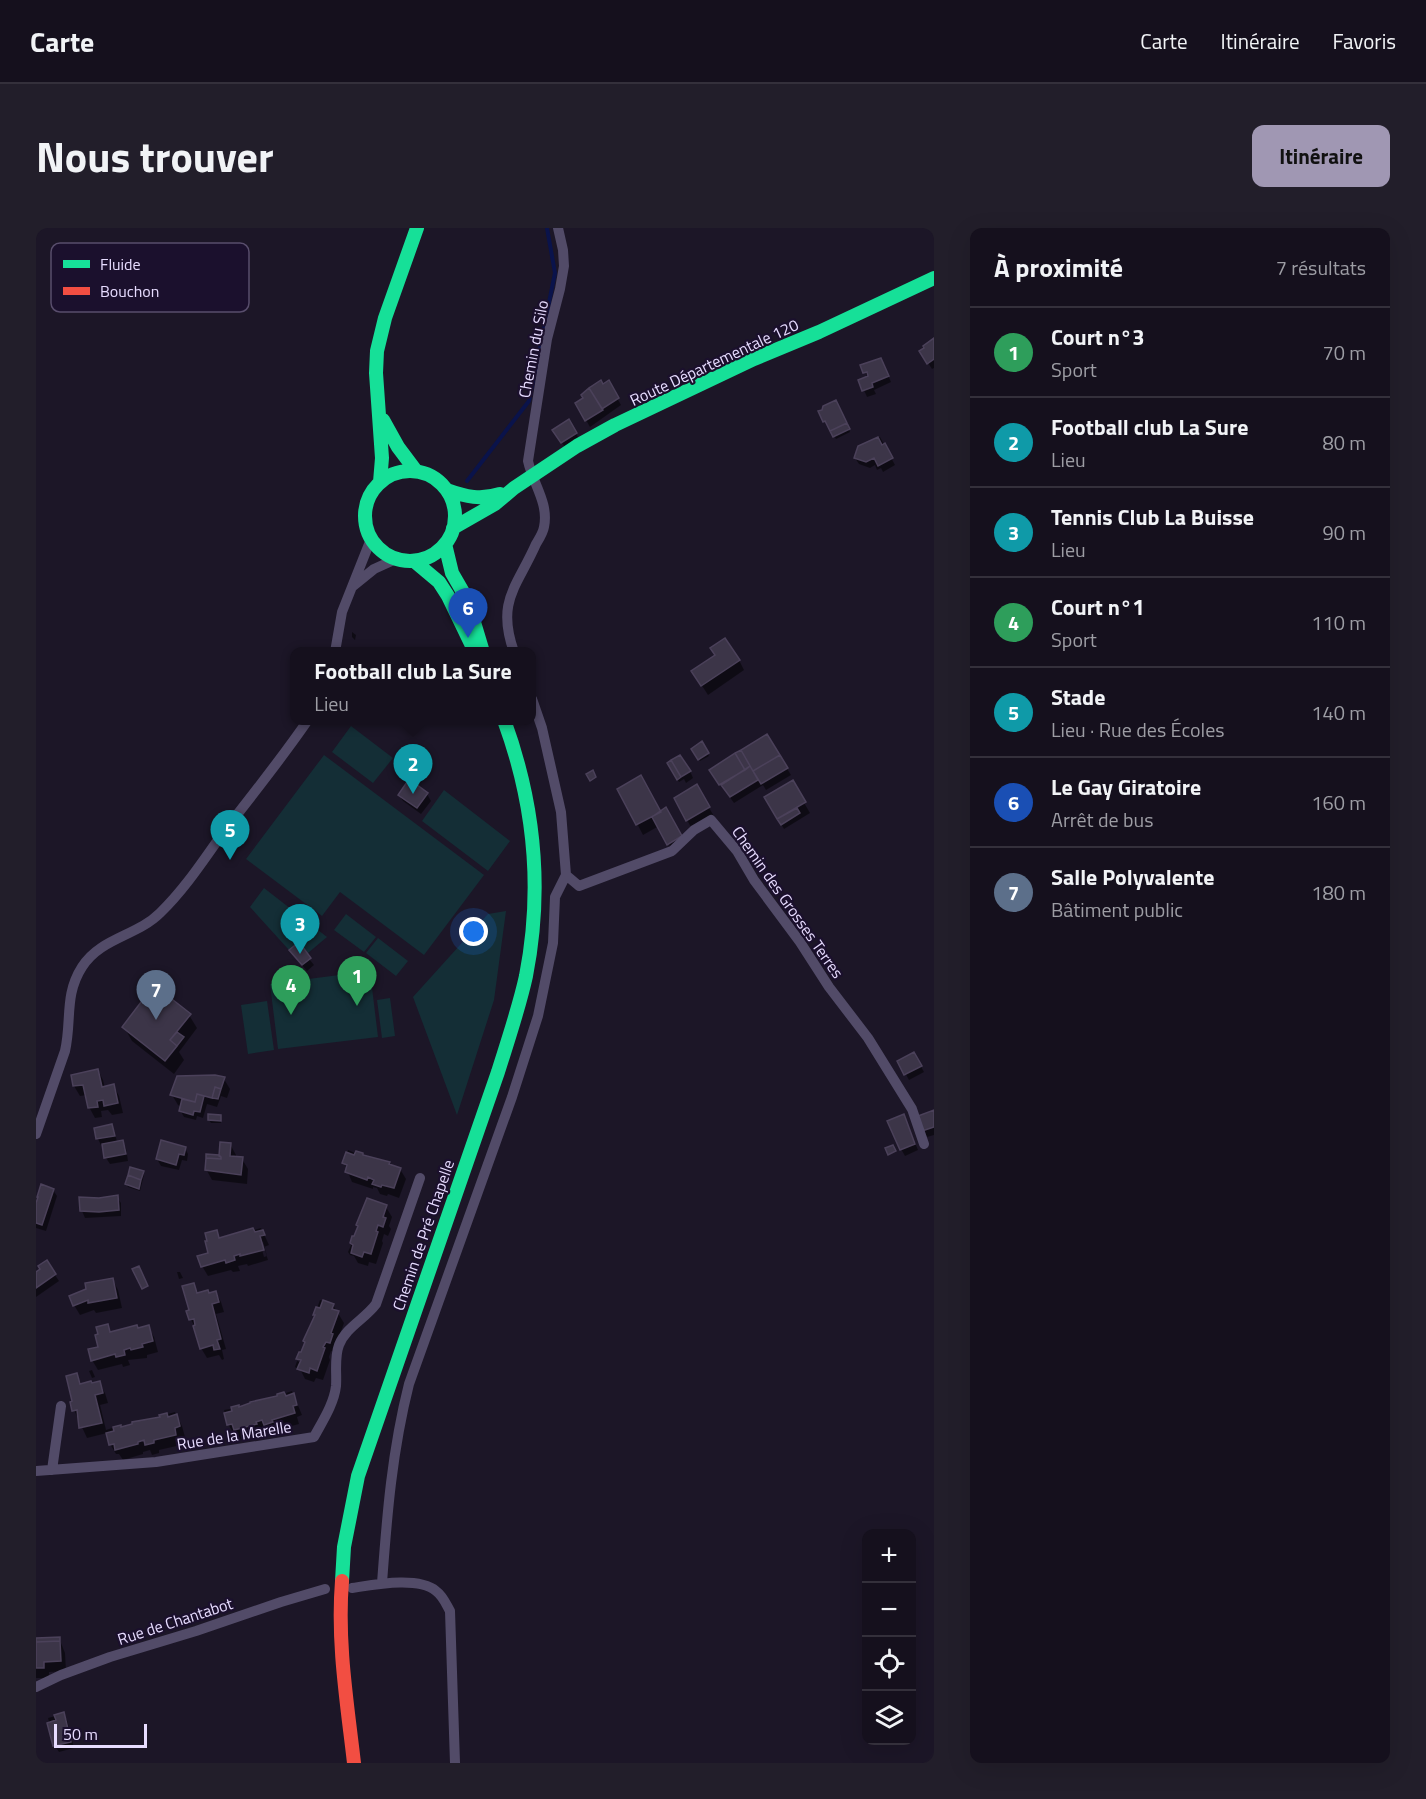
<!DOCTYPE html>
<html lang="fr">
<meta charset="utf-8">
<style>
:root{--surface:#15101d;--page:#221e2a;--text:#f1f3f6;--muted:#9d9da4;--line:#34303b;--accent:#a097b3}
body{margin:0;font-family:"Titillium Web",sans-serif;background:var(--page);color:var(--text)}
.controls{position:absolute;right:18px;bottom:18px;display:grid;overflow:hidden;border-radius:12px;box-shadow:0 6px 24px #0002}
.controls button{width:54px;height:54px;display:grid;place-items:center;padding:0;border:0;border-bottom:2px solid var(--line);background:var(--surface);color:var(--text);font:30px sans-serif}
.scale{position:absolute;left:18px;bottom:15px;width:93px;box-sizing:border-box;padding-left:6px;border:3px solid #e7dcff;border-top:0;font-size:16px;line-height:21px;white-space:nowrap;color:#e7dcff;-webkit-text-stroke:4px #1b102d;paint-order:stroke}
.you{position:absolute;left:438px;top:704px;width:21px;height:21px;margin:-15px;border:4px solid #fff;border-radius:50%;background:#1a73e8;box-shadow:0 0 0 9px #1a73e833}
.badge{display:grid;place-items:center;width:39px;height:39px;border-radius:50%;background:var(--accent);color:#fff;font-size:20px;font-weight:700}
.pin{position:absolute;translate:-50% -50px;filter:drop-shadow(0 2px 3px #0008)}
.pin::after{content:'';position:absolute;top:32px;width:21px;height:18px;background:inherit;clip-path:polygon(0 0,100% 0,50% 100%)}
.popup{position:absolute;left:254px;top:419px;width:246px;height:78px;box-sizing:border-box;display:grid;place-content:center;border-radius:12px;background:var(--surface);filter:drop-shadow(0 2px 4px #0005);font-size:20px;white-space:nowrap;color:var(--muted)}
.popup b{font-size:22px;color:var(--text)}
.popup::after{content:'';position:absolute;left:50%;top:100%;margin-left:-12px;border:12px solid transparent;border-top-color:var(--surface)}
.list{margin:0;padding:0;list-style:none}
h2{display:flex;justify-content:space-between;align-items:center;height:78px;margin:0;padding:0 24px;font-size:26px}
h2 small{font-size:20px;font-weight:400;color:var(--muted)}
.list li{display:grid;grid-template-columns:39px 1fr auto;gap:18px;align-items:center;box-sizing:border-box;height:90px;padding:0 24px;border-top:2px solid var(--line)}
.list b{display:block;font-size:22px;white-space:nowrap}
.list p{margin:0;font-size:20px;white-space:nowrap;color:var(--muted)}
.list em{font-size:20px;font-style:normal;color:var(--muted)}
.icon{flex:none;width:33px;height:33px;fill:none;stroke:currentColor;stroke-width:2;stroke-linecap:round;stroke-linejoin:round}
.map{position:relative;flex:none;width:898px;height:1535px;overflow:hidden;border-radius:12px}
header{display:flex;align-items:center;gap:36px;box-sizing:border-box;height:84px;padding:0 30px;background:var(--surface);border-bottom:2px solid var(--line)}
header strong{font-size:28px}
nav{display:flex;gap:33px;margin-inline-start:auto;font-size:21px}
.intro{display:flex;align-items:center;justify-content:space-between;box-sizing:border-box;height:144px;padding:0 36px}
h1{margin:0;font-size:42px}
.button{padding:15px 27px;border-radius:12px;background:var(--accent);color:#111;font-size:21px;font-weight:700}
main{display:flex;gap:36px;padding:0 36px}
aside{flex:1;background:var(--surface);border-radius:12px;box-shadow:0 6px 24px #0002}
.map>svg:first-child{display:block}
.green{fill:#142e36}
.shadow{fill:#0007;fill-rule:evenodd}
.lines{fill:none;stroke-linecap:round;stroke-linejoin:round}
.stream{stroke:#0a134b;stroke-width:4}
.building{fill:#3c3548;stroke:#4b415a;stroke-width:1.5}
.street{stroke:#524b68;stroke-width:10}
.fast{stroke:#16e098;stroke-width:14}
.jam{stroke:#f24e42;stroke-width:14}
.labels{text-anchor:middle;stroke-width:4.5;stroke-linejoin:round;paint-order:stroke}
.street-label{font-size:16px;fill:#e7dcff;stroke:#1b102d}
.key{fill:#1b102d;stroke:#584d6c;stroke-width:1.5}
.key-label{font-size:16px;fill:#e7dcff}
</style>
<header>
<strong>Carte</strong>
<nav><a>Carte</a><a>Itinéraire</a><a>Favoris</a></nav>
</header>
<div class="intro"><h1>Nous trouver</h1><a class="button">Itinéraire</a></div>
<main>
<div class="map">
<svg width="898" height="1535" viewBox="0 0 898 1535">
<rect width="100%" height="100%" fill="#1c1627"/>
<path class="green" d="M 315,498 L 357,530 L 337,555 L 296,524 Z
M 288,527 L 448,647 L 388,727 L 304,664 L 286,688 L 210,631 Z
M 408,562 L 474,613 L 452,643 L 386,593 Z
M 228,660 L 291,709 L 272,725 L 263,715 L 253,722 L 214,679 Z
M 470,683 L 458,772 L 421,887 L 377,769 L 452,686 Z
M 310,686 L 340,709 L 328,724 L 298,702 Z
M 342,710 L 372,733 L 360,748 L 330,725 Z
M 334,743 L 342,809 L 242,821 L 234,756 Z
M 354,770 L 359,808 L 346,810 L 341,772 Z
M 231,773 L 238,822 L 212,826 L 205,777 Z"/>
<path class="shadow" d="M 898,112 L 898,140 L 896,141 L 885,124 Z
M 836,133 L 848,138 L 855,154 L 838,162 L 840,166 L 831,169 L 824,153 L 832,150 L 826,137 Z
M 572,154 L 585,177 L 554,199 L 541,176 Z
M 803,180 L 814,204 L 800,211 L 784,184 Z
M 532,193 L 544,212 L 530,221 L 518,202 Z
M 844,209 L 859,237 L 847,244 L 845,240 L 841,242 L 839,237 L 834,240 L 823,236 L 819,230 L 830,217 Z
M 316,404 L 320,407 L 319,412 L 316,409 Z
M 703,432 L 708,442 L 672,467 L 663,453 Z
M 731,508 L 755,547 L 730,562 L 727,557 L 698,575 L 679,549 L 711,530 Z
M 665,515 L 673,528 L 664,533 L 657,521 Z
M 633,536 L 654,543 L 657,550 L 650,555 L 648,551 L 643,554 Z
M 756,554 L 774,585 L 748,601 L 730,570 Z
M 661,559 L 679,590 L 657,603 L 640,571 Z
M 583,561 L 624,585 L 648,615 L 636,622 L 623,598 L 607,607 Z
M 391,566 L 395,573 L 385,586 L 367,573 L 363,567 Z
M 262,717 L 278,737 L 271,743 L 259,729 Z
M 153,787 L 161,800 L 143,824 L 148,832 L 138,846 L 96,813 L 88,799 Z
M 878,826 L 888,844 L 873,852 L 863,834 Z
M 62,842 L 67,852 L 69,860 L 78,858 L 83,868 L 87,885 L 76,887 L 72,882 L 65,883 L 66,889 L 59,890 L 53,879 L 51,867 L 44,868 L 38,858 Z
M 188,851 L 194,861 L 191,870 L 185,868 L 181,879 L 171,876 L 167,890 L 161,888 L 160,892 L 148,889 L 144,882 L 145,879 L 142,877 L 136,867 Z
M 898,884 L 898,907 L 891,909 L 888,903 Z
M 184,888 L 185,895 L 175,895 L 173,892 Z
M 868,888 L 882,922 L 869,928 L 865,921 Z
M 76,898 L 79,905 L 81,914 L 86,913 L 90,920 L 92,933 L 74,936 L 70,930 L 67,917 L 65,917 L 62,911 L 60,901 Z
M 194,916 L 200,927 L 200,930 L 206,931 L 212,941 L 211,956 L 176,952 L 170,941 L 184,930 Z
M 149,920 L 152,926 L 151,933 L 146,932 L 143,942 L 125,938 L 121,931 Z
M 312,922 L 338,933 L 364,941 L 370,951 L 363,970 L 352,966 L 351,968 L 344,966 L 341,960 L 337,959 L 337,961 L 316,954 L 308,935 Z
M 107,944 L 108,947 L 104,963 L 92,959 L 90,956 Z
M 17,962 L 21,968 L 10,1003 L 0,1000 L 0,979 Z
M 81,969 L 85,975 L 85,988 L 49,990 L 46,983 L 63,971 Z
M 350,979 L 356,989 L 353,998 L 355,1001 L 352,1008 L 348,1006 L 346,1013 L 347,1015 L 340,1036 L 333,1034 L 332,1038 L 322,1035 L 318,1028 L 314,1027 L 312,1024 L 323,999 Z
M 225,1000 L 233,1017 L 228,1019 L 232,1032 L 212,1038 L 211,1036 L 202,1038 L 204,1043 L 197,1044 L 195,1042 L 172,1048 L 166,1038 L 174,1026 L 180,1004 L 184,1011 ZM 224,1014 L 227,1014 L 231,1028 L 228,1029 Z
M 141,1044 L 144,1044 L 147,1050 L 143,1051 Z
M 0,1046 L 19,1047 L 23,1053 L 0,1069 Z
M 77,1052 L 82,1062 L 86,1080 L 60,1085 L 58,1082 L 44,1087 L 38,1077 L 52,1062 Z
M 157,1056 L 163,1066 L 180,1064 L 185,1074 L 188,1084 L 180,1086 L 190,1121 L 186,1122 L 188,1131 L 186,1132 L 183,1127 L 171,1130 L 165,1120 L 160,1101 L 155,1092 Z
M 284,1072 L 297,1077 L 308,1095 L 301,1115 L 300,1125 L 295,1123 L 293,1129 L 294,1132 L 287,1152 L 280,1150 L 278,1154 L 269,1151 L 265,1143 L 259,1139 L 261,1133 L 264,1134 L 262,1131 L 266,1126 L 280,1088 L 279,1086 Z
M 71,1098 L 75,1105 L 112,1099 L 118,1109 L 122,1124 L 111,1127 L 111,1130 L 92,1132 L 94,1137 L 87,1139 L 86,1136 L 62,1142 L 56,1132 L 64,1120 Z
M 56,1142 L 59,1149 L 56,1150 L 53,1143 Z
M 41,1147 L 46,1157 L 63,1155 L 69,1165 L 72,1175 L 64,1177 L 70,1202 L 76,1200 L 79,1206 L 85,1200 L 125,1190 L 125,1188 L 139,1184 L 146,1198 L 149,1209 L 143,1210 L 145,1217 L 123,1222 L 123,1225 L 116,1227 L 114,1222 L 107,1224 L 107,1226 L 87,1232 L 83,1226 L 80,1226 L 74,1216 L 71,1205 L 51,1210 L 38,1182 Z
M 256,1163 L 266,1187 L 261,1189 L 263,1196 L 241,1202 L 242,1204 L 235,1206 L 233,1202 L 225,1204 L 226,1206 L 205,1212 L 201,1206 L 198,1206 L 192,1196 L 188,1182 L 194,1181 L 197,1186 L 203,1180 L 252,1170 L 250,1165 Z
M 23,1410 L 29,1425 L 30,1443 L 13,1444 L 13,1450 L 0,1450 L 0,1411 Z
M 27,1486 L 31,1492 L 38,1520 L 23,1524 L 19,1518 L 12,1490 Z"/>
<g class="lines">
<path class="stream" d="M 431,253 L 493,173 L 519,45 L 511,0"/>
</g>
<path class="building" d="M 898,110 L 898,131 L 891,136 L 883,123 L 888,120 L 887,118 Z
M 845,130 L 853,148 L 836,155 L 837,159 L 826,163 L 822,152 L 832,148 L 831,144 L 827,145 L 824,137 Z
M 565,152 L 567,156 L 573,152 L 583,170 L 566,181 L 553,160 Z
M 553,160 L 567,182 L 549,193 L 539,175 L 547,170 L 545,167 Z
M 800,172 L 811,195 L 794,203 L 789,193 L 787,194 L 782,183 L 786,182 L 787,178 Z
M 533,191 L 541,205 L 525,215 L 516,202 Z
M 811,195 L 814,201 L 797,209 L 794,203 Z
M 842,209 L 846,217 L 849,215 L 857,230 L 842,238 L 838,230 L 830,234 L 818,230 L 822,218 Z
M 689,410 L 704,432 L 665,458 L 655,443 L 679,427 L 674,420 Z
M 731,506 L 744,527 L 717,543 L 705,522 Z
M 666,513 L 673,525 L 662,532 L 655,521 Z
M 705,522 L 714,538 L 709,542 L 699,525 Z
M 699,525 L 709,542 L 683,557 L 673,542 Z
M 644,527 L 655,543 L 645,549 L 635,532 Z
M 744,527 L 752,540 L 725,556 L 717,543 Z
M 635,532 L 645,549 L 641,552 L 631,535 Z
M 714,538 L 722,552 L 694,569 L 685,557 Z
M 557,542 L 560,549 L 554,553 L 550,546 Z
M 605,547 L 625,584 L 600,597 L 581,561 Z
M 373,551 L 392,565 L 381,580 L 362,567 Z
M 757,552 L 770,574 L 741,591 L 728,569 Z
M 661,556 L 674,579 L 650,593 L 638,570 Z
M 630,579 L 646,608 L 631,617 L 616,589 Z
M 761,580 L 764,585 L 745,597 L 741,591 Z
M 263,714 L 275,730 L 266,737 L 253,722 Z
M 118,757 L 155,786 L 134,812 L 141,818 L 129,833 L 86,799 Z
M 141,804 L 148,809 L 141,818 L 134,812 Z
M 878,824 L 886,838 L 868,847 L 861,833 Z
M 62,841 L 66,859 L 78,856 L 82,875 L 68,878 L 67,872 L 61,873 L 62,879 L 52,880 L 47,857 L 37,858 L 35,847 Z
M 179,847 L 189,849 L 185,861 L 179,859 L 176,870 L 161,866 L 159,874 L 134,867 L 141,848 Z
M 179,859 L 185,861 L 182,871 L 176,870 Z
M 161,866 L 168,868 L 164,884 L 158,883 L 157,887 L 143,883 L 146,871 L 159,874 Z
M 898,882 L 898,899 L 886,903 L 882,888 Z
M 172,886 L 185,887 L 185,893 L 172,892 Z
M 868,886 L 879,916 L 864,922 L 851,893 Z
M 76,896 L 79,908 L 60,911 L 58,900 Z
M 87,912 L 90,926 L 68,930 L 66,916 Z
M 125,912 L 150,919 L 148,927 L 143,926 L 140,937 L 120,931 Z
M 184,914 L 195,915 L 194,928 L 207,929 L 205,947 L 169,942 L 170,930 L 185,931 L 185,929 L 183,928 Z
M 857,917 L 860,923 L 852,927 L 849,920 Z
M 320,923 L 327,925 L 327,927 L 354,934 L 353,936 L 365,940 L 358,960 L 346,957 L 345,959 L 336,956 L 338,952 L 332,949 L 331,952 L 309,944 L 311,937 L 306,935 L 310,924 L 318,927 Z
M 170,926 L 183,927 L 185,929 L 185,931 L 170,930 Z
M 94,939 L 108,943 L 105,952 L 92,947 Z
M 92,947 L 105,952 L 103,961 L 89,956 Z
M 5,956 L 18,961 L 6,997 L 0,995 L 0,975 L 2,969 L 1,969 Z
M 82,967 L 83,982 L 63,984 L 44,983 L 43,969 L 63,970 Z
M 331,970 L 351,977 L 347,989 L 350,990 L 347,999 L 342,997 L 340,1003 L 342,1004 L 335,1026 L 328,1024 L 326,1029 L 315,1025 L 317,1017 L 314,1015 L 316,1008 L 318,1008 L 322,998 L 320,997 Z
M 217,1000 L 219,1004 L 227,1002 L 229,1007 L 224,1008 L 228,1022 L 204,1028 L 204,1026 L 198,1028 L 199,1032 L 190,1035 L 189,1032 L 165,1039 L 161,1028 L 172,1025 L 169,1013 L 171,1013 L 169,1005 L 181,1002 L 183,1010 Z
M 11,1032 L 20,1046 L 0,1060 L 0,1044 L 4,1041 L 2,1038 Z
M 103,1038 L 112,1058 L 106,1061 L 96,1041 Z
M 77,1050 L 81,1070 L 52,1075 L 52,1072 L 37,1078 L 33,1068 L 50,1061 L 49,1055 Z
M 158,1055 L 161,1065 L 172,1062 L 173,1065 L 180,1063 L 183,1074 L 176,1076 L 185,1111 L 181,1112 L 184,1121 L 178,1122 L 177,1117 L 164,1121 L 157,1098 L 159,1097 L 158,1091 L 153,1092 L 150,1083 L 153,1082 L 146,1058 Z
M 287,1072 L 298,1076 L 296,1081 L 303,1083 L 295,1105 L 297,1106 L 294,1115 L 290,1114 L 287,1119 L 289,1120 L 281,1143 L 274,1140 L 273,1145 L 261,1141 L 265,1132 L 260,1131 L 263,1124 L 265,1124 L 269,1114 L 267,1113 L 279,1087 L 277,1087 L 280,1079 L 284,1080 Z
M 72,1096 L 74,1104 L 101,1097 L 102,1100 L 113,1097 L 117,1113 L 106,1116 L 107,1119 L 95,1122 L 94,1120 L 88,1122 L 89,1127 L 80,1129 L 79,1126 L 55,1133 L 52,1121 L 62,1119 L 59,1107 L 62,1106 L 60,1099 Z
M 41,1145 L 44,1156 L 55,1153 L 56,1155 L 64,1153 L 67,1165 L 59,1167 L 66,1195 L 43,1200 L 41,1182 L 36,1183 L 34,1174 L 36,1173 L 30,1148 Z
M 248,1164 L 250,1168 L 258,1165 L 261,1177 L 257,1178 L 259,1185 L 236,1192 L 237,1194 L 228,1197 L 226,1192 L 220,1194 L 221,1196 L 198,1202 L 196,1196 L 191,1197 L 188,1185 L 196,1183 L 195,1179 L 203,1177 L 203,1179 L 214,1175 L 214,1174 L 241,1168 L 241,1166 Z
M 131,1185 L 132,1189 L 141,1186 L 144,1198 L 139,1200 L 140,1207 L 118,1212 L 118,1215 L 109,1217 L 108,1212 L 102,1214 L 102,1216 L 79,1222 L 78,1216 L 73,1217 L 70,1205 L 78,1203 L 77,1199 L 85,1197 L 85,1199 L 96,1196 L 96,1194 L 124,1189 L 123,1187 Z
M 24,1409 L 24,1413 L 0,1414 L 0,1410 Z
M 24,1413 L 25,1433 L 8,1434 L 8,1440 L 0,1440 L 0,1414 Z
M 28,1484 L 35,1514 L 17,1518 L 11,1495 L 20,1492 L 18,1487 Z"/>
<g class="lines">
<path class="street" d="M 317,358 L 338,341 L 360,331
M 299,424 L 306,384 L 335,311
M 478,424 C 460,373 481,359 500,316 C 503,311 507,305 508,299 C 513,275 497,256 492,233 L 511,111 L 524,61 L 528,38 L 527,22 L 522,0
M 496,471 L 506,500 L 525,584 L 530,647 L 543,658 L 636,623 L 658,602 L 675,592 L 701,623 L 718,652 L 764,714 L 793,759 L 832,810 L 876,881 L 888,916
M 0,906 L 29,823 C 36,793 28,767 46,739 C 64,710 101,708 124,685 C 149,661 169,630 189,602 C 217,566 246,530 272,492
M 16,1242 L 25,1178
M 0,1243 L 120,1234 L 278,1209 C 286,1194 298,1176 300,1158 C 301,1145 298,1130 303,1117 C 310,1099 329,1091 340,1076 L 384,950
M 346,1355 C 351,1287 356,1223 373,1156 L 476,869 L 502,788 L 517,715 L 519,669 L 530,647
M 316,1360 C 337,1357 382,1348 400,1363 C 407,1368 410,1376 414,1383 L 419,1535
M 0,1459 L 25,1447 L 74,1429 L 160,1403 L 245,1374 L 289,1361"/>
<path class="fast" d="M 347,192 L 362,219 L 380,243
M329 288a45 45 0 1 1 90 0a45 45 0 1 1-90 0Z
M 344,254 L 346,230 L 340,145 L 341,123 L 349,90 L 381,0
M 411,262 C 430,269 445,272 464,266
M 417,300 L 459,276 L 478,260 L 541,218 L 579,197 L 718,131 L 783,104 L 898,50
M 409,316 L 416,345 L 431,371 L 447,424
M 378,333 L 403,354 L 412,368 L 439,424
M 306,1353 L 308,1319 L 322,1248 L 462,844 C 472,812 483,780 490,748 C 507,661 498,574 468,492"/>
<path class="jam" d="M 306,1353 C 301,1414 311,1474 318,1535"/>
</g>
<g class="labels">
<g class="street-label">
<text transform="translate(497 121) rotate(-79)" y="6">Chemin du Silo</text>
<text transform="translate(678 134) rotate(-25)" y="6">Route Départementale 120</text>
<text transform="translate(752 674) rotate(55)" y="6">Chemin des Grosses Terres</text>
<text transform="translate(387 1007) rotate(-71)" y="6">Chemin de Pré Chapelle</text>
<text transform="translate(198 1207) rotate(-9)" y="6">Rue de la Marelle</text>
<text transform="translate(139 1393) rotate(-18)" y="6">Rue de Chantabot</text>
</g>
</g>
<rect x="15" y="15" width="198" height="69" rx="9" class="key"/>
<rect x="27" y="32" width="27" height="8" fill="#16e098"/>
<rect x="27" y="59" width="27" height="8" fill="#f24e42"/>
<g class="key-label">
<text x="64" y="42">Fluide</text>
<text x="64" y="69">Bouchon</text>
</g>
</svg>
<div class="controls">
<button>+</button>
<button>−</button>
<button><svg class="icon" aria-label="locate" viewBox="0 0 24 24"><circle cx="12" cy="12" r="6"/><path d="M12 2v4M12 18v4M2 12h4M18 12h4"/></svg></button>
<button><svg class="icon" aria-label="layers" viewBox="0 0 24 24"><path d="M12 4l9 5-9 5-9-5zM3 14l9 5 9-5"/></svg></button>
</div>
<div class="scale">50 m</div>
<div class="you"></div>
<div class="pin badge" style="left:321px;top:778px;background:#2e9e5b">1</div>
<div class="pin badge" style="left:377px;top:566px;background:#0f9aa8">2</div>
<div class="popup"><b>Football club La Sure</b>Lieu</div>
<div class="pin badge" style="left:264px;top:726px;background:#0f9aa8">3</div>
<div class="pin badge" style="left:255px;top:787px;background:#2e9e5b">4</div>
<div class="pin badge" style="left:194px;top:632px;background:#0f9aa8">5</div>
<div class="pin badge" style="left:432px;top:410px;background:#1a4fb4">6</div>
<div class="pin badge" style="left:120px;top:792px;background:#5c6f8a">7</div>
</div>
<aside>
<h2>À proximité<small>7 résultats</small></h2>
<ul class="list">
<li><span class="badge" style="background:#2e9e5b">1</span><div><b>Court n°3</b><p>Sport</p></div><em>70 m</em></li>
<li><span class="badge" style="background:#0f9aa8">2</span><div><b>Football club La Sure</b><p>Lieu</p></div><em>80 m</em></li>
<li><span class="badge" style="background:#0f9aa8">3</span><div><b>Tennis Club La Buisse</b><p>Lieu</p></div><em>90 m</em></li>
<li><span class="badge" style="background:#2e9e5b">4</span><div><b>Court n°1</b><p>Sport</p></div><em>110 m</em></li>
<li><span class="badge" style="background:#0f9aa8">5</span><div><b>Stade</b><p>Lieu · Rue des Écoles</p></div><em>140 m</em></li>
<li><span class="badge" style="background:#1a4fb4">6</span><div><b>Le Gay Giratoire</b><p>Arrêt de bus</p></div><em>160 m</em></li>
<li><span class="badge" style="background:#5c6f8a">7</span><div><b>Salle Polyvalente</b><p>Bâtiment public</p></div><em>180 m</em></li>
</ul>
</aside>
</main>
